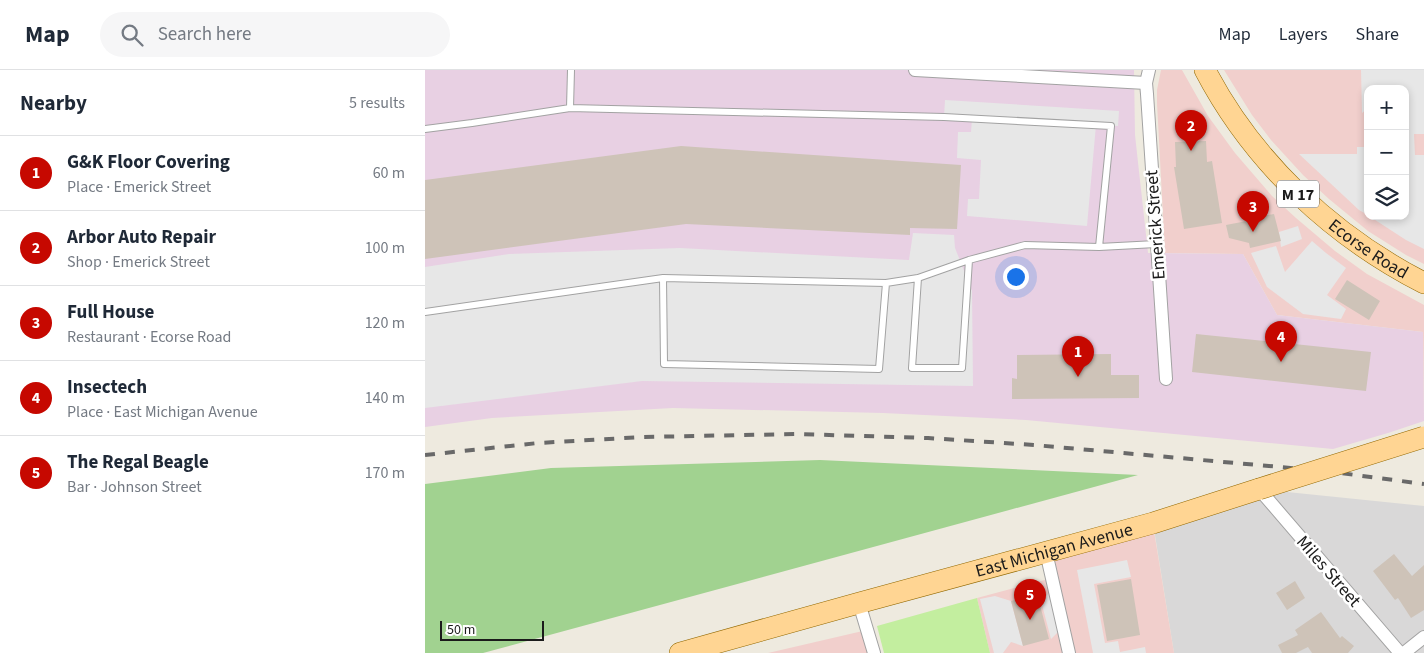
<!DOCTYPE html>
<meta charset="utf-8">
<style>
:root{--surface:#fff;--page:#f6f6f7;--text:#1f2937;--muted:#747a83;--line:#e0e1e3;--accent:#c60800}
body{margin:0;font-family:"Source Sans 3",sans-serif;background:var(--page);color:var(--text)}
.controls{position:absolute;right:15px;top:15px;display:grid;overflow:hidden;border-radius:10px;box-shadow:0 2px 8px #0003}
.controls button{width:45px;height:45px;display:grid;place-items:center;padding:0;border:0;border-bottom:1px solid var(--line);background:var(--surface);color:var(--text);font:25px sans-serif}
.scale{position:absolute;left:15px;bottom:12px;width:104px;box-sizing:border-box;padding-left:5px;border:2px solid #1b1b1b;border-top:0;font-size:14px;line-height:18px;white-space:nowrap;color:#1b1b1b;-webkit-text-stroke:4px #fff;paint-order:stroke}
.you{position:absolute;left:590px;top:206px;width:18px;height:18px;margin:-12px;border:4px solid #fff;border-radius:50%;background:#1a73e8;box-shadow:0 0 0 8px #1a73e833}
.badge{display:grid;place-items:center;width:32px;height:32px;border-radius:50%;background:var(--accent);color:#fff;font-size:16px;font-weight:700}
.pin{position:absolute;translate:-50% -41px;filter:drop-shadow(0 1px 2px #0008)}
.pin::after{content:'';position:absolute;top:26px;width:18px;height:15px;background:inherit;clip-path:polygon(0 0,100% 0,50% 100%)}
.list{margin:0;padding:0;list-style:none}
h2{display:flex;justify-content:space-between;align-items:center;height:65px;margin:0;padding:0 20px;font-size:21px}
h2 small{font-size:16px;font-weight:400;color:var(--muted)}
.list li{display:grid;grid-template-columns:32px 1fr auto;gap:15px;align-items:center;box-sizing:border-box;height:75px;padding:0 20px;border-top:1px solid var(--line)}
.list b{display:block;font-size:19px;white-space:nowrap}
.list p{margin:0;font-size:16px;white-space:nowrap;color:var(--muted)}
.list em{font-size:16px;font-style:normal;color:var(--muted)}
.icon{flex:none;width:28px;height:28px;fill:none;stroke:currentColor;stroke-width:2;stroke-linecap:round;stroke-linejoin:round}
.map{position:relative;flex:none;width:999px;height:583px;overflow:hidden}
header{display:flex;align-items:center;gap:30px;box-sizing:border-box;height:70px;padding:0 25px;background:var(--surface);border-bottom:1px solid var(--line)}
header strong{font-size:24px}
nav{display:flex;gap:28px;margin-inline-start:auto;font-size:18px}
.search{width:350px;height:45px;background:var(--page);display:flex;align-items:center;gap:12px;box-sizing:border-box;padding:0 18px;border-radius:28px;color:var(--muted);font-size:19px}
main{display:flex}
aside{flex:1;background:var(--surface)}
.map>svg:first-child{display:block}
.residential{fill:#d9d8d8}
.commercial{fill:#f1cfcc;fill-rule:evenodd}
.industrial{fill:#e8d0e3}
.grass{fill:#c3ee9f}
.forest{fill:#a1d290}
.parking{fill:#e7e7e7}
.building{fill:#cec3b8}
.lines{fill:none;stroke-linecap:round;stroke-linejoin:round}
.lane-casing{stroke:#a2a2a2;stroke-width:8}
.street-casing{stroke:#a2a2a2;stroke-width:14}
.primary-casing{stroke:#926800;stroke-width:22}
.lane{stroke:#fff;stroke-width:6}
.street{stroke:#fff;stroke-width:12}
.primary{stroke:#ffd593;stroke-width:21}
.rail{stroke:#696969;stroke-width:4;stroke-dasharray:10 10;stroke-linecap:butt}
.primary-bridge-casing{stroke:#926800;stroke-width:22;stroke-linecap:butt}
.primary-bridge{stroke:#ffd593;stroke-width:21}
.labels{text-anchor:middle;stroke-width:5;stroke-linejoin:round;paint-order:stroke}
.shield{fill:#fff;stroke:#5f5f5f;stroke-width:1}
.shield-label{font-size:16px;font-weight:bold;fill:#1b1b1b}
.street-label{font-size:18px;fill:#1b1b1b;stroke:#fff}
</style>
<header>
<strong>Map</strong>
<div class="search"><svg class="icon" aria-label="search" viewBox="0 0 24 24"><circle cx="10" cy="10" r="6"/><path d="M15 15l6 6"/></svg>Search here</div>
<nav><a>Map</a><a>Layers</a><a>Share</a></nav>
</header>
<main>
<aside>
<h2>Nearby<small>5 results</small></h2>
<ul class="list">
<li><span class="badge">1</span><div><b>G&amp;K Floor Covering</b><p>Place · Emerick Street</p></div><em>60 m</em></li>
<li><span class="badge">2</span><div><b>Arbor Auto Repair</b><p>Shop · Emerick Street</p></div><em>100 m</em></li>
<li><span class="badge">3</span><div><b>Full House</b><p>Restaurant · Ecorse Road</p></div><em>120 m</em></li>
<li><span class="badge">4</span><div><b>Insectech</b><p>Place · East Michigan Avenue</p></div><em>140 m</em></li>
<li><span class="badge">5</span><div><b>The Regal Beagle</b><p>Bar · Johnson Street</p></div><em>170 m</em></li>
</ul>
</aside>
<div class="map">
<svg width="999" height="583" viewBox="0 0 999 583">
<rect width="100%" height="100%" fill="#eeeadf"/>
<path class="residential" d="M 834,419 L 999,436 L 999,583 L 749,583 L 728,453 Z"/>
<path class="commercial" d="M 736,0 L 757,0 L 783,46 L 810,83 L 847,126 L 871,148 L 910,181 L 942,204 L 999,235 L 999,351 L 998,262 L 852,245 L 818,184 L 740,183 L 732,33 L 732,20 Z
M 799,0 L 999,0 L 999,194 L 981,185 L 943,161 L 904,129 L 878,105 L 846,70 L 827,45 ZM 943,19 L 980,19 L 980,146 L 943,146 Z
M 728,455 L 749,583 L 565,583 L 552,528 L 627,508 L 621,482 Z
M 442,560 L 449,583 L 343,583 Z"/>
<path class="industrial" d="M 0,0 L 709,0 L 710,65 L 723,183 L 818,184 L 852,245 L 998,262 L 999,351 L 963,363 L 908,379 L 601,350 L 458,343 L 248,338 L 67,348 L 0,357 Z"/>
<path class="grass" d="M 552,528 L 565,583 L 459,583 L 452,556 Z"/>
<path class="forest" d="M 395,390 L 713,405 L 58,583 L 0,583 L 0,414 L 126,398 Z"/>
<path class="parking" d="M 936,0 L 999,0 L 999,64 L 989,64 L 990,85 L 999,85 L 999,179 L 981,170 L 944,146 L 980,146 L 980,19 L 943,19 L 943,38 L 937,43 Z
M 520,30 L 694,41 L 693,56 L 671,55 L 662,156 L 542,146 L 543,129 L 554,129 L 556,90 L 532,88 L 533,62 L 546,62 L 547,49 L 519,47 Z
M 932,77 L 943,77 L 943,145 L 934,140 L 874,84 L 932,84 Z
M 873,156 L 877,169 L 856,177 L 854,162 Z
M 488,163 L 529,165 L 530,178 L 547,221 L 548,316 L 217,311 L 0,338 L 0,197 L 84,184 L 255,178 L 484,190 Z
M 887,171 L 901,183 L 921,198 L 902,225 L 921,239 L 916,249 L 878,244 L 842,217 L 826,183 L 851,176 L 860,202 Z
M 702,490 L 706,507 L 669,514 L 680,573 L 693,571 L 695,582 L 720,577 L 721,583 L 668,583 L 652,500 Z
M 627,520 L 636,559 L 626,569 L 616,531 Z
M 570,526 L 586,531 L 598,576 L 586,572 L 578,583 L 569,583 L 555,529 Z"/>
<path class="building" d="M 781,71 L 782,92 L 787,91 L 797,153 L 759,159 L 749,97 L 751,97 L 750,72 Z
M 256,76 L 536,95 L 532,159 L 485,158 L 485,165 L 261,154 L 0,189 L 0,110 Z
M 849,144 L 856,171 L 825,178 L 824,173 L 804,168 L 801,155 L 827,150 L 827,148 Z
M 922,210 L 955,231 L 944,250 L 910,229 Z
M 771,264 L 946,282 L 941,321 L 767,302 Z
M 686,284 L 686,305 L 714,305 L 714,328 L 587,329 L 587,308 L 592,309 L 592,285 Z
M 969,484 L 987,506 L 999,495 L 999,540 L 986,548 L 973,528 L 970,530 L 948,501 Z
M 706,509 L 715,565 L 682,571 L 672,515 Z
M 870,511 L 880,528 L 862,540 L 851,523 Z
M 612,524 L 624,569 L 598,576 L 586,531 Z
M 896,542 L 915,568 L 917,566 L 929,576 L 923,583 L 887,583 L 883,577 L 871,583 L 857,583 L 853,575 L 873,565 L 870,560 Z"/>
<g class="lines">
<g class="lane-casing">
<path id="lane" d="M 145,38 L 146,0
M 0,59 L 47,53 L 145,38 L 519,47 L 686,56 L 674,177
M 238,208 L 239,294 L 454,299 L 461,213
M 493,208 L 487,298 L 537,298 L 544,190
M 0,242 L 238,208 L 461,213 L 493,208 L 544,190 L 600,175 L 674,177 L 731,174"/>
</g>
<g class="street-casing">
<path id="street" d="M 490,0 L 721,13
M 724,0 L 721,13 L 722,24 L 741,309
M 834,419 L 975,583
M 621,482 L 644,583
M 434,533 L 449,583
M 979,583 L 999,567"/>
</g>
<g class="primary-casing">
<g id="primary">
<path id="s1" d="M 780,0 C 828,92 907,166 999,213"/>
<path id="s2" d="M 255,583 L 434,533 L 728,453 L 834,419"/>
</g>
</g>
<use href="#lane" class="lane"/>
<use href="#street" class="street"/>
<use href="#primary" class="primary"/>
<path class="rail" d="M 0,385 L 113,373 L 218,367 L 372,364 L 503,368 L 609,375 L 900,401 L 999,414"/>
<g class="primary-bridge-casing">
<path id="primary-bridge" d="M 834,419 L 999,367"/>
</g>
<use href="#primary-bridge" class="primary-bridge"/>
</g>
<g class="labels">
<rect class="shield" x="852" y="110.5" width="42" height="27" rx="4"/>
<g class="shield-label">
<text x="873" y="130">M 17</text>
</g>
<g class="street-label">
<text transform="translate(730 155) rotate(-94)" y="6">Emerick Street</text>
<text dy="6" stroke="none"><textPath href="#s1" startOffset="245">Ecorse Road</textPath></text>
<text dy="6" stroke="none"><textPath href="#s2" startOffset="388">East Michigan Avenue</textPath></text>
<text transform="translate(904 501) rotate(49)" y="6">Miles Street</text>
</g>
</g>
</svg>
<div class="controls">
<button>+</button>
<button>−</button>
<button><svg class="icon" aria-label="layers" viewBox="0 0 24 24"><path d="M12 4l9 5-9 5-9-5zM3 14l9 5 9-5"/></svg></button>
</div>
<div class="scale">50 m</div>
<div class="you"></div>
<div class="pin badge" style="left:653px;top:307px">1</div>
<div class="pin badge" style="left:766px;top:81px">2</div>
<div class="pin badge" style="left:828px;top:162px">3</div>
<div class="pin badge" style="left:856px;top:292px">4</div>
<div class="pin badge" style="left:605px;top:550px">5</div>
</div>
</main>
